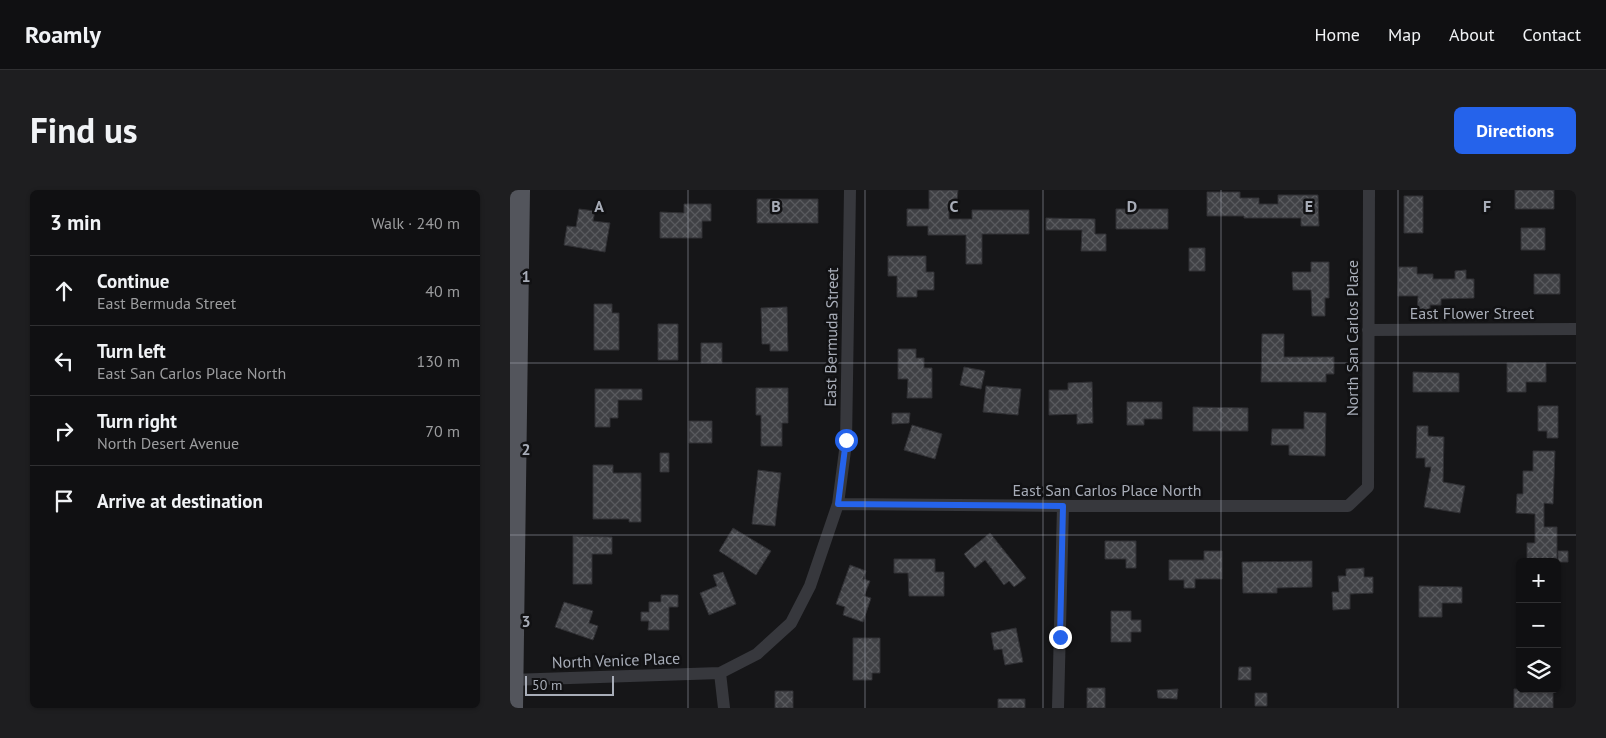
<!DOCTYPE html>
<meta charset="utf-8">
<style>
:root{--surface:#101012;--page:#1e1e20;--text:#f1f3f6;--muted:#9c9d9f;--line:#303032;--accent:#2563eb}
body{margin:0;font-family:"PT Sans",sans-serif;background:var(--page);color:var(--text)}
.controls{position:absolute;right:15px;bottom:15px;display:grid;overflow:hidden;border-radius:8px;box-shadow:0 1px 4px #0004}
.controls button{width:45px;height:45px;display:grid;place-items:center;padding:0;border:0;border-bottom:1px solid var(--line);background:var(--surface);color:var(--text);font:25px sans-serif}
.scale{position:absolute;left:15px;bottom:12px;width:89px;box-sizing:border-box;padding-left:5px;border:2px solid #a8adb8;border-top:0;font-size:14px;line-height:18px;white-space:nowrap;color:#a8adb8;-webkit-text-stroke:4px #111113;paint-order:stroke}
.stop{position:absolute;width:15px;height:15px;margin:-11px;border:4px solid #2563eb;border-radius:50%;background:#fff}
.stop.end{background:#2563eb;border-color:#fff;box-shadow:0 1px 5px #0008}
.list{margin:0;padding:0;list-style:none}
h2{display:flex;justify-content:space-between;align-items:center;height:65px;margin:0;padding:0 20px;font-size:21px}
h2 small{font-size:16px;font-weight:400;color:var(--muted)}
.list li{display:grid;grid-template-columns:32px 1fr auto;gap:15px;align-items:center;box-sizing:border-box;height:70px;padding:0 20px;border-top:1px solid var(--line)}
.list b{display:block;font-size:19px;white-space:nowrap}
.list p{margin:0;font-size:16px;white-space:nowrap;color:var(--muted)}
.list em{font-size:16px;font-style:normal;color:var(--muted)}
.icon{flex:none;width:28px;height:28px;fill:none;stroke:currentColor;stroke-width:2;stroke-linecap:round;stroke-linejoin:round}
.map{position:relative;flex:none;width:1066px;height:518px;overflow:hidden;border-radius:8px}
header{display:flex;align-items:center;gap:30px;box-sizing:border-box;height:70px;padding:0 25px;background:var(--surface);border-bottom:1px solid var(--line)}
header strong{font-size:24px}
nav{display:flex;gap:28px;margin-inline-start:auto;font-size:18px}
.intro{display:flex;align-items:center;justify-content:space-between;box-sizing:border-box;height:120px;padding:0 30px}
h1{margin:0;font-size:35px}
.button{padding:12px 22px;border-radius:8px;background:var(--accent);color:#fff;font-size:18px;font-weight:700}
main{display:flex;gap:30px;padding:0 30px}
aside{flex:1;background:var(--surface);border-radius:8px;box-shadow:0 1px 4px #0004}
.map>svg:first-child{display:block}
.building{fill:url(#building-cross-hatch);stroke:#303034}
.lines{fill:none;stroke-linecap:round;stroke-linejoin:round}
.street{stroke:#37383d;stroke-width:12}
.primary{stroke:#53555c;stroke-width:20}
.route{stroke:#2563eb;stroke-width:6}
.grid{fill:none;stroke:#a8adb8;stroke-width:1;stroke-opacity:0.55}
.labels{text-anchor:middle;stroke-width:5;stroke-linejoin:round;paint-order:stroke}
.street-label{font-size:16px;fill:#a8adb8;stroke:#111113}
.grid-label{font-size:16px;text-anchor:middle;font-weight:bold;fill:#a8adb8;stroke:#111113;stroke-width:5;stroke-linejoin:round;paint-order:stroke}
</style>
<header>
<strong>Roamly</strong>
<nav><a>Home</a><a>Map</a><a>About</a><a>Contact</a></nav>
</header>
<div class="intro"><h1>Find us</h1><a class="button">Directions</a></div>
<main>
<aside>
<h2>3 min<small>Walk · 240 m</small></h2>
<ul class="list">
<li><svg class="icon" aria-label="ahead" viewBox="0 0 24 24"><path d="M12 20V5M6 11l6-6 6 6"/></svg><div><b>Continue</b><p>East Bermuda Street</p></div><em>40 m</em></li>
<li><svg class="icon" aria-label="left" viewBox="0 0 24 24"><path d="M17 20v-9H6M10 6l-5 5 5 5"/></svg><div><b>Turn left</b><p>East San Carlos Place North</p></div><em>130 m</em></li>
<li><svg class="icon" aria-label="right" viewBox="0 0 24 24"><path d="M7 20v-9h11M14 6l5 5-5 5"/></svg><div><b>Turn right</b><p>North Desert Avenue</p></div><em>70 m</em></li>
<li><svg class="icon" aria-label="arrive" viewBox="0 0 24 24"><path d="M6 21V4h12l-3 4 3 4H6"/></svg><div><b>Arrive at destination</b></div></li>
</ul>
</aside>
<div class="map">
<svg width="1066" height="518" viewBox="0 0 1066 518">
<defs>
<pattern id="building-cross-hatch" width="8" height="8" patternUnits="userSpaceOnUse" patternTransform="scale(1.25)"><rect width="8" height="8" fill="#404145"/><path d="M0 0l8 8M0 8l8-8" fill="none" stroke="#595a5e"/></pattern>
</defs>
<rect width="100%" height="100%" fill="#161618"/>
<path class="building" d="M 419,0 L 448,0 L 447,11 L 439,11 L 439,29 L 462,29 L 462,20 L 519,20 L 519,44 L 472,44 L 472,74 L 456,74 L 456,45 L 418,45 L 418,36 L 397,36 L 397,19 L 419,19 Z
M 1005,0 L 1044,0 L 1044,19 L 1005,19 Z
M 697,2 L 730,2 L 730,8 L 749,8 L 749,14 L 768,14 L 768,5 L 808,5 L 809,36 L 791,36 L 791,28 L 734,28 L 734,26 L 697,26 Z
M 894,6 L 913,6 L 913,43 L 894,43 Z
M 247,9 L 308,9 L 308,33 L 247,33 Z
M 174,14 L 201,14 L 201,31 L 192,31 L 192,48 L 150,48 L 150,22 L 174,23 Z
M 69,19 L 85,21 L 83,31 L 100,33 L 95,62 L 54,55 L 57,36 L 66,37 Z
M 606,19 L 658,19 L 658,39 L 606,39 Z
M 536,28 L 585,29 L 585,44 L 596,44 L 596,61 L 571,61 L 572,40 L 536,40 Z
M 1011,38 L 1035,38 L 1035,60 L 1011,60 Z
M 679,58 L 695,58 L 695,81 L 679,81 Z
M 378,66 L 416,66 L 416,82 L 424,82 L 424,100 L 407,100 L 407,107 L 387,107 L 387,86 L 378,86 Z
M 801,72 L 819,72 L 819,108 L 815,108 L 815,126 L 802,126 L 801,100 L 783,100 L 782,82 L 801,82 Z
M 889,77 L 907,77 L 907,84 L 923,84 L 923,89 L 945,89 L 945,81 L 956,80 L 956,89 L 964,89 L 964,108 L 931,109 L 931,115 L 920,115 L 920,124 L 907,124 L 908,106 L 888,106 Z
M 1024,84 L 1050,84 L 1050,104 L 1024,104 Z
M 84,114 L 102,114 L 102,123 L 109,123 L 109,160 L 84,160 Z
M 277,117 L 278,161 L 260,161 L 260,154 L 252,154 L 251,118 Z
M 148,134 L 168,134 L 168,170 L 148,170 Z
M 752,144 L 774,144 L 774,167 L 824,167 L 824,184 L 816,184 L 816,192 L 751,192 Z
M 191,153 L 212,153 L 212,173 L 191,173 Z
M 388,159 L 406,159 L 406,168 L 414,168 L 414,178 L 422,178 L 422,208 L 397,208 L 398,189 L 388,189 Z
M 997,173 L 1036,173 L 1036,192 L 1016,192 L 1016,202 L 997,202 Z
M 454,177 L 475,181 L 471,199 L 450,195 Z
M 903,182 L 949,183 L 949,202 L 903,202 Z
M 582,192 L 583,233 L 567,234 L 567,224 L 539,225 L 539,200 L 558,200 L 558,193 Z
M 476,196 L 511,199 L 508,225 L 473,222 Z
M 246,198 L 278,198 L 278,233 L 272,233 L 272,256 L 251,256 L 251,225 L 246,225 Z
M 85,199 L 132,199 L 132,210 L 108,210 L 108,228 L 100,228 L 100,237 L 85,237 Z
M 617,212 L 652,212 L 652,229 L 634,229 L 634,235 L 617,235 Z
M 1028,216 L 1048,216 L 1048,248 L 1037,248 L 1037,241 L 1028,241 Z
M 683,217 L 738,218 L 738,241 L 683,241 Z
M 794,222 L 816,223 L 815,266 L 779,265 L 779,255 L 761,255 L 762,239 L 794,239 Z
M 382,223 L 400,223 L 399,233 L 382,234 Z
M 179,231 L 202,231 L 202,253 L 179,253 Z
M 402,235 L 432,244 L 425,269 L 394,260 Z
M 907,236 L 918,236 L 918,246 L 934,247 L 933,292 L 955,296 L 950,323 L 914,317 L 921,277 L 915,277 L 915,268 L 906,268 Z
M 1023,261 L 1045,261 L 1043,314 L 1034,313 L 1034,337 L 1047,337 L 1047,369 L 1017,369 L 1017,353 L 1025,353 L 1025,324 L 1006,323 L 1007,304 L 1013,304 L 1013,281 L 1023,281 Z
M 150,263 L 159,263 L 159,282 L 150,282 Z
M 83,275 L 103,275 L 103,283 L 131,283 L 131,332 L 119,332 L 119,329 L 83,329 Z
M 248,280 L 271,283 L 265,336 L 242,334 Z
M 223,338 L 261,361 L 246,385 L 209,361 Z
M 480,343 L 516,388 L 504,397 L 499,391 L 494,395 L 475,370 L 465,378 L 454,364 Z
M 63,346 L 102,347 L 102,364 L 82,364 L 82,394 L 63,394 Z
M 595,351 L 626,351 L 626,378 L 616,378 L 616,369 L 595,369 Z
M 694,361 L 712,361 L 712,389 L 685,389 L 685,398 L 674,398 L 674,390 L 659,390 L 659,370 L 694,370 Z
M 1048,361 L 1058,361 L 1058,372 L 1048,372 Z
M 384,369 L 425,369 L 425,382 L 434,382 L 434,406 L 399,406 L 398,383 L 384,383 Z
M 802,371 L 802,397 L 767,398 L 767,403 L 733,403 L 732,372 Z
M 340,375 L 356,381 L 353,389 L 360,391 L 354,406 L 361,408 L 353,432 L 333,425 L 335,417 L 326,414 Z
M 854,378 L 854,387 L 863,387 L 863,403 L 840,404 L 840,419 L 823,420 L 822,402 L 829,402 L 828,386 L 836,386 L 836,379 Z
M 213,382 L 226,414 L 199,425 L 190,403 L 207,396 L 203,385 Z
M 909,396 L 952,397 L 952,413 L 932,413 L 932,427 L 909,427 Z
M 151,405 L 168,405 L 168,417 L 159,417 L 159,440 L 138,440 L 139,431 L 131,431 L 131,422 L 139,422 L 139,412 L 151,412 Z
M 54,412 L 83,421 L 79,433 L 88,436 L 83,450 L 45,437 Z
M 601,421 L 621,421 L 621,430 L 631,430 L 631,442 L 621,442 L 621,452 L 601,452 Z
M 506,438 L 513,472 L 495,475 L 492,459 L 484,460 L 481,443 Z
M 343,448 L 370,448 L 370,483 L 362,483 L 362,490 L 343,490 Z
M 729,477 L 741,477 L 741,490 L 728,490 Z
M 577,498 L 595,498 L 595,518 L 577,518 Z
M 668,499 L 667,509 L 648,508 L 647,500 Z
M 1004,499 L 1043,499 L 1043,518 L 1004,518 Z
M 265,501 L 283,501 L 283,518 L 265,518 Z
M 745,503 L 757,503 L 757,516 L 745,516 Z
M 488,509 L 515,509 L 515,518 L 488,518 Z"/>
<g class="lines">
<path class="street" d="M 858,140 L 1066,139
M 328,314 L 553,316 L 838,316 L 858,297 L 859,0
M 0,490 L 210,483
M 214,518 L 210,483 L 247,464 L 281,433 L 300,396 L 328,314 L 336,253 L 340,0
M 548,518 L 553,316"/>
<path class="primary" d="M 3,518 L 10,0"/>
</g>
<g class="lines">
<path class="route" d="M 336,250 L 328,314 L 553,316 L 550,447"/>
</g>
<path class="grid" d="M 178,0 L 178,518M 355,0 L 355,518M 533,0 L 533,518M 711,0 L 711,518M 888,0 L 888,518M 0,173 L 1066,173M 0,345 L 1066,345"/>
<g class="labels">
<g class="street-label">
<text x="962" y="129">East Flower Street</text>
<text transform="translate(321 147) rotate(-89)" y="6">East Bermuda Street</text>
<text transform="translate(842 148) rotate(-90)" y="6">North San Carlos Place</text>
<text x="597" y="306">East San Carlos Place North</text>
<text transform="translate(106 470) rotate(-2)" y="6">North Venice Place</text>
</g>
</g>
<g class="grid-label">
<text x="89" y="22">A</text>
<text x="266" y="22">B</text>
<text x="444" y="22">C</text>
<text x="622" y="22">D</text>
<text x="799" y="22">E</text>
<text x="977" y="22">F</text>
<text x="16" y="92">1</text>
<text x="16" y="265">2</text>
<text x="16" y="437">3</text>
</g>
</svg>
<div class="controls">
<button>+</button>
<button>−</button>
<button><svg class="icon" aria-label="layers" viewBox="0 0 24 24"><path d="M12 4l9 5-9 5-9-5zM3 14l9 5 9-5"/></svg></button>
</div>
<div class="scale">50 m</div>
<div class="stop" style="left:336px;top:250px"></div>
<div class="stop end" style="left:550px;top:447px"></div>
</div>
</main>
